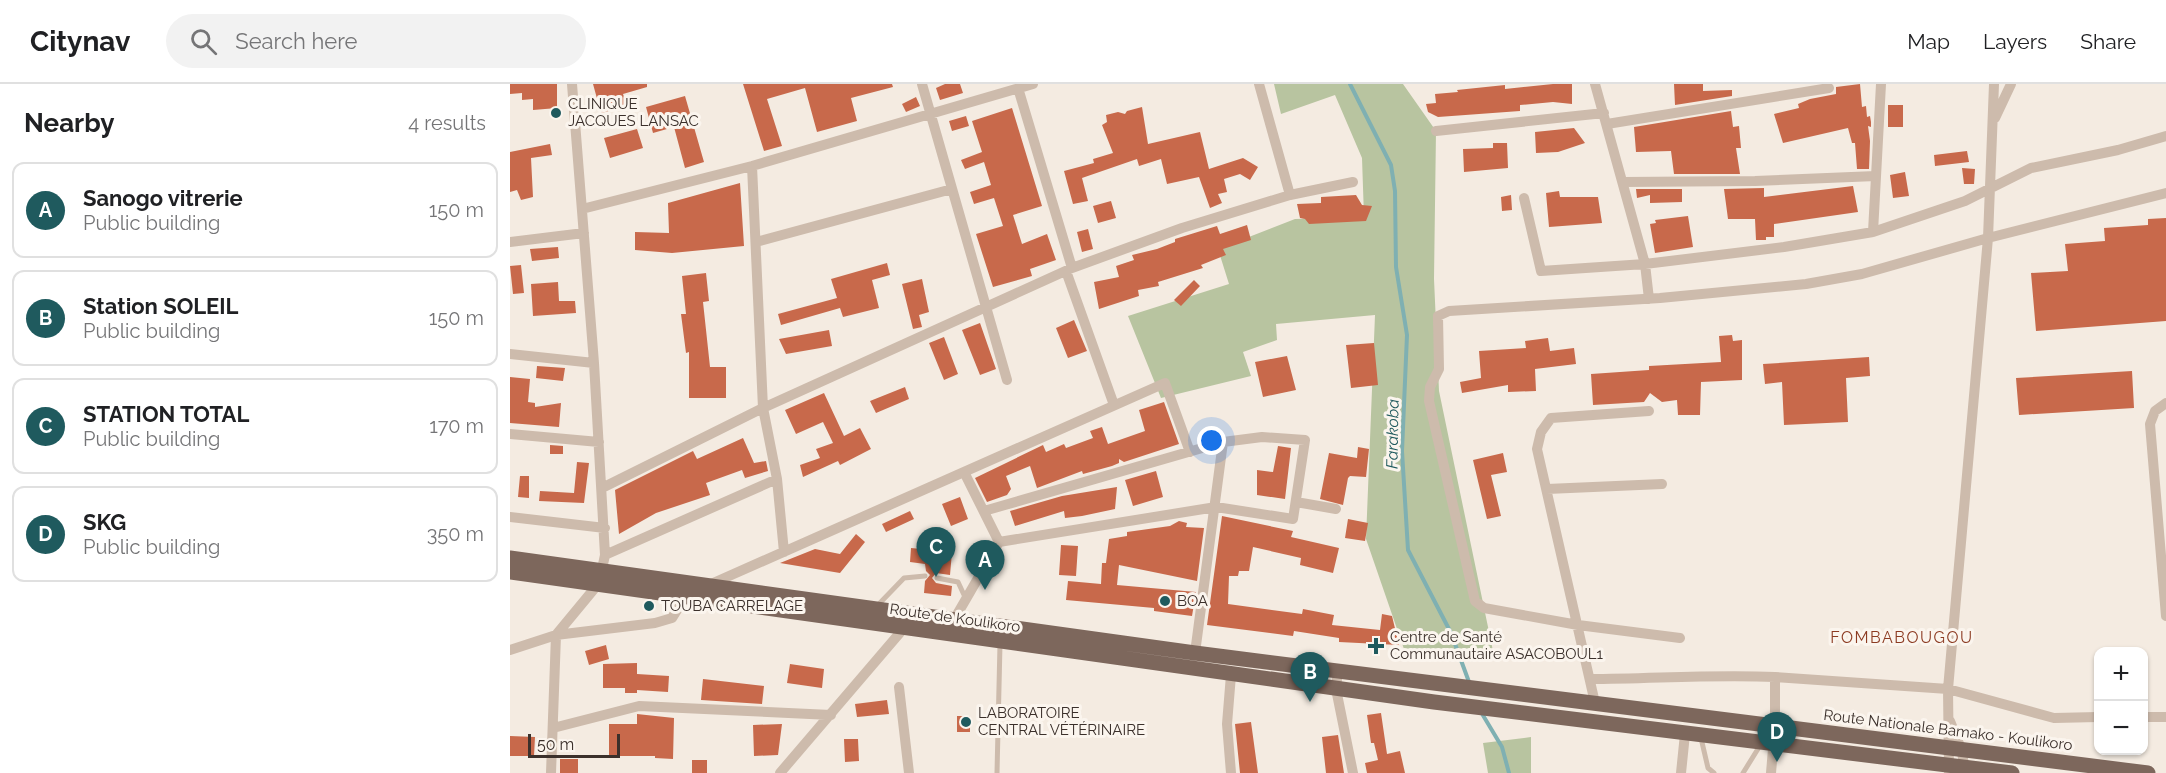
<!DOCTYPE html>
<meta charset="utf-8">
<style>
:root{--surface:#fff;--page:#f2f2f2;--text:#202124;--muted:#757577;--line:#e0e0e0;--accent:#1f5a5e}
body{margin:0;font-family:Raleway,sans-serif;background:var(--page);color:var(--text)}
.controls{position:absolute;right:18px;bottom:18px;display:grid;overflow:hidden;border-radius:12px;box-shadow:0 2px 4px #0004}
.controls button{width:54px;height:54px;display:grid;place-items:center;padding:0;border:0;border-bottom:2px solid var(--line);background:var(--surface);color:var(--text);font:30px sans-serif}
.scale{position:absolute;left:18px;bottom:15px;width:92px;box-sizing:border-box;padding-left:6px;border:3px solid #3b302b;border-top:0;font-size:16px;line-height:21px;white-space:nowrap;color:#3b302b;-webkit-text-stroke:4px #fbf5ee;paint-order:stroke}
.you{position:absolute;left:702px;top:357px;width:21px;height:21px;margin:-15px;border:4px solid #fff;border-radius:50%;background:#1a73e8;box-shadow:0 0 0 9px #1a73e833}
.badge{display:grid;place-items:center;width:39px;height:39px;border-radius:50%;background:var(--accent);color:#fff;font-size:20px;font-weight:700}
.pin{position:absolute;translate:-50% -50px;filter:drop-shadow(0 2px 3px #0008)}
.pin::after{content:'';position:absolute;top:32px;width:21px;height:18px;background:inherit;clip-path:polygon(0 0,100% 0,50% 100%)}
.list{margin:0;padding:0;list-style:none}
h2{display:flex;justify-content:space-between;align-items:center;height:78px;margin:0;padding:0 24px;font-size:26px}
h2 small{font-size:20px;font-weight:400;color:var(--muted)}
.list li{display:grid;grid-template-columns:39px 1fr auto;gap:18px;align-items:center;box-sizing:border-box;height:96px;margin:0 12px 12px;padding:0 12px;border:2px solid var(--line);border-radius:12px}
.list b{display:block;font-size:22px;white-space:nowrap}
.list p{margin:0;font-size:20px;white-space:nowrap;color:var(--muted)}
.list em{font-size:20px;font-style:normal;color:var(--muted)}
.icon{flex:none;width:33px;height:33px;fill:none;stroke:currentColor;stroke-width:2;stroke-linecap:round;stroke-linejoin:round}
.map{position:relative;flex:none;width:1656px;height:689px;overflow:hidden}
header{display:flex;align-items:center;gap:36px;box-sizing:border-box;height:84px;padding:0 30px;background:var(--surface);border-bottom:2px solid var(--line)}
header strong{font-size:28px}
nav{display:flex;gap:33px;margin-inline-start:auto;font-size:21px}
.search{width:420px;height:54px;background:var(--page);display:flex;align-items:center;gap:15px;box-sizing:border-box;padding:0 21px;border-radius:33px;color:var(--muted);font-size:22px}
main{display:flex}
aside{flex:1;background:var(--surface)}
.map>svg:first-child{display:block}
.grass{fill:#b8c4a0}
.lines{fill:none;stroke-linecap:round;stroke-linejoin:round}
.stream{stroke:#7fb0b2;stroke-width:4}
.building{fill:#c8694b}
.service{stroke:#cdbbac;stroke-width:5}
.minor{stroke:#cdbbac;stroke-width:10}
.primary{stroke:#7d675c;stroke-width:15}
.poi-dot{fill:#1f5a5e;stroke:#fbf5ee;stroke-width:2}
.labels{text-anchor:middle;stroke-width:6;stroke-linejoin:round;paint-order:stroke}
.poi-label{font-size:15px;fill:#3b302b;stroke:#fbf5ee;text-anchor:start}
.street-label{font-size:15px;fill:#3b302b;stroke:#fbf5ee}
.water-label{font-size:16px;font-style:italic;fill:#1f5a5e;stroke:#fbf5ee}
.neighbourhood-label{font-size:16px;letter-spacing:1.5px;fill:#8c3b22;stroke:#fbf5ee}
</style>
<header>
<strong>Citynav</strong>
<div class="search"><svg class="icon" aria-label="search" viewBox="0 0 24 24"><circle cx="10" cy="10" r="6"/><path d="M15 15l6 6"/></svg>Search here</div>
<nav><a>Map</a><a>Layers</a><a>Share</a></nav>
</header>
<main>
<aside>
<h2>Nearby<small>4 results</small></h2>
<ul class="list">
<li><span class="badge">A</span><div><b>Sanogo vitrerie</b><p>Public building</p></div><em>150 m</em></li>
<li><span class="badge">B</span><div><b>Station SOLEIL</b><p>Public building</p></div><em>150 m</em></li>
<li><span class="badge">C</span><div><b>STATION TOTAL</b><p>Public building</p></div><em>170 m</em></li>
<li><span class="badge">D</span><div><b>SKG</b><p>Public building</p></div><em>350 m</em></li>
</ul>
</aside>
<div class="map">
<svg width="1656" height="689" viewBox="0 0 1656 689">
<rect width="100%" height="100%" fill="#f4ebe1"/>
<path class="grass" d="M 764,0 L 893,0 L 926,47 L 924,195 L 929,307 L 983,567 L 895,568 L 856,455 L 865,231 L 766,240 L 767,256 L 733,268 L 741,292 L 651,314 L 618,232 L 719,200 L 708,165 L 785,135 L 854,133 L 852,74 L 825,11 L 771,30 Z
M 1021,653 L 1021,689 L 978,689 L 973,659 Z"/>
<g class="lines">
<path class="stream" d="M 840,0 L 881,81 L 885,107 L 886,183 L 897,251 L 892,367 L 898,466 L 941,549 L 959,598
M 971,628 L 992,663 L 999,689"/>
</g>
<path class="building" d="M 0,0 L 47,0 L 47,24 L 23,26 L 23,15 L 12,16 L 12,9 L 0,10 Z
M 83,0 L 137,0 L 137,3 L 113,10 L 117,22 L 91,29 Z
M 233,0 L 382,0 L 383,3 L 341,14 L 347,37 L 307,48 L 295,4 L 257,15 L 272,62 L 254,67 Z
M 435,0 L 450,0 L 453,9 L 430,16 L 426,4 Z
M 1043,0 L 1062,0 L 1062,20 L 1043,18 L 1010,21 L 1010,27 L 928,33 L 918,28 L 916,20 L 926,19 L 925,10 L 948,8 L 947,6 L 995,1 L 995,5 Z
M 1164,0 L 1193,0 L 1193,7 L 1222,6 L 1222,12 L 1165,21 Z
M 1350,0 L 1352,23 L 1356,22 L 1357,33 L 1360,32 L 1361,38 L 1361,43 L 1358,42 L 1360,57 L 1359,85 L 1347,85 L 1345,59 L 1342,59 L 1338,44 L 1273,59 L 1264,30 L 1289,24 L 1288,20 L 1300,15 L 1326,10 L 1326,3 Z
M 175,12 L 194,78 L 175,84 L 164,43 L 143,49 L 136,23 Z
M 406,13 L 410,22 L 396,28 L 392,20 Z
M 1378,21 L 1393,21 L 1393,43 L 1378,43 Z
M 632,23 L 638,60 L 690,48 L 699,85 L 733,74 L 748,83 L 740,96 L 730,90 L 714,95 L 717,108 L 708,110 L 712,119 L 700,124 L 689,93 L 657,100 L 651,75 L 629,82 L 627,75 L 572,94 L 578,117 L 563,120 L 554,87 L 584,79 L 583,75 L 603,69 L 592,41 L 597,38 L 596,31 L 608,28 L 615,30 L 617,27 Z
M 502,24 L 532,122 L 503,131 L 512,160 L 537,150 L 546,176 L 520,185 L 522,192 L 483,203 L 466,150 L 493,142 L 484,114 L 464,120 L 460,108 L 481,101 L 474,78 L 455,85 L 451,76 L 472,68 L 462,37 Z
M 1221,27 L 1223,43 L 1229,42 L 1231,64 L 1226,64 L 1230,90 L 1164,90 L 1161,67 L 1126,68 L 1124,43 Z
M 456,32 L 459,42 L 442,47 L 439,37 Z
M 1064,44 L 1075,59 L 1048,68 L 1026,69 L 1025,48 Z
M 127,45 L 133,64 L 100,74 L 94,54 Z
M 983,59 L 997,59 L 998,84 L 954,88 L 953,65 L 983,64 Z
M 40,60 L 42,71 L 21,74 L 23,113 L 11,116 L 7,106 L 0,108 L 0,68 Z
M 1457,67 L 1459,78 L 1425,82 L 1424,71 Z
M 1452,84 L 1465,85 L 1464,100 L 1454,100 Z
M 1395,88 L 1399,112 L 1383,114 L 1380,91 Z
M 230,99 L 234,162 L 162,169 L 125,166 L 125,148 L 159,149 L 158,119 Z
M 1343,102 L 1348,128 L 1264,140 L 1264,153 L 1256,153 L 1256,156 L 1246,156 L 1245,135 L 1218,135 L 1214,105 L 1254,104 L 1254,113 Z
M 1126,105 L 1172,105 L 1172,118 L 1140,119 L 1140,111 L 1127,114 Z
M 1049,107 L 1050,113 L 1088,113 L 1092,139 L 1039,143 L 1036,109 Z
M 846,111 L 852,121 L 862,122 L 856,137 L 799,140 L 795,135 L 790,134 L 787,120 L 811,119 L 811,113 Z
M 1001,111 L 1002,126 L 992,127 L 991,113 Z
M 601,117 L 606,134 L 588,139 L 583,122 Z
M 1178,132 L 1183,163 L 1145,169 L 1140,140 L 1146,139 L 1145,136 Z
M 1656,134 L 1656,237 L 1526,247 L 1521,189 L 1558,187 L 1555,160 L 1595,157 L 1594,144 L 1638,141 L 1638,135 Z
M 737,141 L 741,156 L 713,165 L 716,171 L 691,181 L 693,184 L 648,198 L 649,202 L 628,206 L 629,212 L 589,225 L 584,198 L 609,193 L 606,182 L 624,176 L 622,171 L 647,165 L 665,158 L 665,155 L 707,142 L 710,150 Z
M 578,145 L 583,165 L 572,168 L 567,148 Z
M 48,163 L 49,174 L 22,177 L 20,165 Z
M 377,179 L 380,191 L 362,196 L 369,224 L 333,233 L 330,224 L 271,241 L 268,230 L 327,214 L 321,195 Z
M 11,181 L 14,209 L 3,210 L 0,182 Z
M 196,189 L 199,217 L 193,218 L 200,283 L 216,283 L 216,314 L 179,314 L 179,268 L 176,269 L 171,230 L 176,230 L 172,192 Z
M 412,195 L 419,228 L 409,231 L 412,243 L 403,245 L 392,200 Z
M 684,196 L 690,202 L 671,222 L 664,216 Z
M 48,198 L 49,217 L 65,217 L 66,229 L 23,232 L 21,200 Z
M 564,236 L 577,267 L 558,274 L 546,244 Z
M 470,239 L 486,285 L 470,291 L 452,246 Z
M 319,246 L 322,262 L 276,270 L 269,255 Z
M 1222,251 L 1223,257 L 1232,256 L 1232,296 L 1191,298 L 1190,331 L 1168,331 L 1167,316 L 1152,318 L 1140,309 L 1134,318 L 1083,321 L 1081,290 L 1139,286 L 1139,282 L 1211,278 L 1209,252 Z
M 434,253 L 448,290 L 434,296 L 419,259 Z
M 1038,254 L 1040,267 L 1064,264 L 1066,280 L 1025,285 L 1026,307 L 998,308 L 998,301 L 952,309 L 950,298 L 971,294 L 969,267 L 1016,264 L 1015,257 Z
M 864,259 L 868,301 L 841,304 L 836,261 Z
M 777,272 L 786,306 L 753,313 L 745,278 Z
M 1359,273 L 1360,292 L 1336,294 L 1338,338 L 1274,341 L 1272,298 L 1255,300 L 1253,280 Z
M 27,282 L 55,284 L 53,297 L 26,294 Z
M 1622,287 L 1624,324 L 1509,331 L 1506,294 Z
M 0,293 L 20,295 L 18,318 L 25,319 L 25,323 L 51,319 L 49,343 L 0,339 Z
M 395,303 L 399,315 L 366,329 L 360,317 Z
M 314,309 L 334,352 L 350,344 L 361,365 L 330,381 L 328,377 L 293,393 L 290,381 L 310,374 L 306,365 L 323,359 L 313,338 L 286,350 L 275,326 Z
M 654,318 L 669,360 L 614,378 L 609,375 L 609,379 L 602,382 L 573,390 L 572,387 L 527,404 L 520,382 L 496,392 L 501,405 L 497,411 L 477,418 L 465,394 L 533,361 L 536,368 L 554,360 L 556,364 L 583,354 L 580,347 L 592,343 L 598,360 L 635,347 L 629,326 Z
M 233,354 L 244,379 L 256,377 L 258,387 L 235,394 L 232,386 L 196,399 L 200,411 L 146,429 L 109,450 L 105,406 L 183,367 L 187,375 Z
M 40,361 L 53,362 L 53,370 L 40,370 Z
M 768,362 L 781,364 L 775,415 L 747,411 L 747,386 L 763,388 Z
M 848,363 L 859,365 L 856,393 L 840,392 L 838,394 L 833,421 L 810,415 L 819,369 L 847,374 Z
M 993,369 L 997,388 L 981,391 L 991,432 L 977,435 L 963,376 Z
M 67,378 L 79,379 L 74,419 L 29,417 L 30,407 L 64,409 Z
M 646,387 L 653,413 L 623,422 L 615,396 Z
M 10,392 L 19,392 L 19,414 L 8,413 Z
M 607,403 L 605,425 L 572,432 L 555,434 L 554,427 L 505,442 L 500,427 L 552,412 Z
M 450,413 L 458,435 L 441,442 L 432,420 Z
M 400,427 L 404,435 L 376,448 L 372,440 Z
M 712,432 L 783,447 L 781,453 L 829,464 L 823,489 L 790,481 L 791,474 L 743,463 L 739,487 L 729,487 L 728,492 L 719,492 L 718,520 L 792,530 L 793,525 L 824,531 L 822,541 L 870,546 L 872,530 L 882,532 L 889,561 L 829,558 L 829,554 L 784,547 L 783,552 L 697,541 Z
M 838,435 L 858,439 L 855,457 L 835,454 Z
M 669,437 L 677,439 L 676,443 L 694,444 L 687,497 L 609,481 L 607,501 L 686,508 L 682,532 L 644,527 L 644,524 L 556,516 L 558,497 L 591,500 L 592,479 L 596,479 L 599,455 L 617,452 L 617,448 L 660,442 Z
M 346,450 L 355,458 L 330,489 L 270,479 L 305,465 L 330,470 Z
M 551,461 L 568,462 L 566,492 L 549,491 Z
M 401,464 L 442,468 L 440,491 L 426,489 L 422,494 L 426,499 L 442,502 L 441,512 L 414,509 L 415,497 L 420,491 L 416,487 L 415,480 L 400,478 Z
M 96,561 L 99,575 L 79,581 L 75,567 Z
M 127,579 L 127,590 L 159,592 L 158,608 L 127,606 L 127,609 L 115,609 L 115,604 L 93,604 L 93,580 Z
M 280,580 L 314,585 L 312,604 L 277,599 Z
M 193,595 L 254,602 L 252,620 L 191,616 Z
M 377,616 L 379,630 L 347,633 L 345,620 Z
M 871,629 L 877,670 L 890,667 L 895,689 L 857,689 L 855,679 L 868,676 L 864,659 L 861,659 L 857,631 Z
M 127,630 L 164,634 L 163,675 L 145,674 L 145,672 L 99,672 L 99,640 L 127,640 Z
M 447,632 L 460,632 L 460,648 L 447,648 Z
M 741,638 L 748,689 L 730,689 L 725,640 Z
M 272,640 L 268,671 L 244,672 L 243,641 Z
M 828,651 L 834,689 L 816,689 L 812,653 Z
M 0,652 L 25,653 L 24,672 L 0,672 Z
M 334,655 L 348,655 L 349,677 L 335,678 Z
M 50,675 L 68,675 L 68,689 L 50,689 Z
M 182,676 L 197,676 L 197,689 L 182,689 Z"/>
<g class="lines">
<path class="service" d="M 427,494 L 448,498 L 455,513
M 367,522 L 394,494 L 415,492
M 1191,654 L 1198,684 L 1204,689
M 487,689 L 490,560
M 1233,689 L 1251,660"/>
<path class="minor" d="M 412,0 L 497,296
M 749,0 L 780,111
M 1085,0 L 1135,180 L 1139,215
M 508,4 L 562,184
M 1485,34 L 1501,0
M 1097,40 L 1319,4
M 926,47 L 1094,29
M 242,82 L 253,324 L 267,395 L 274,468
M 1113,98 L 1245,97 L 1366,92
M 1014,114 L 1031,187 L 1135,180 L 1274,163 L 1363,148 L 1455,117 L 1521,84 L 1608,66 L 1656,52
M 72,125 L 242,82 L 523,0
M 1363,148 L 1371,0
M 0,158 L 74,149
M 246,158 L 442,105
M 556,187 L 604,321
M 0,270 L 84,279
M 1656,319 L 1645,327 L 1640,340 L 1656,532
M 0,350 L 89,358
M 454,388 L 489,458
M 92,404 L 253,324 L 562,184 L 672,144 L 780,111 L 843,98
M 1037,405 L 1152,400
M 786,418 L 826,425
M 0,433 L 95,444
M 95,471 L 267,395
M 201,500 L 655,299 L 680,368
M 445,534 L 489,458 L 706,423 L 783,435 L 795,356 L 752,353 L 713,358 L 474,427
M 1170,554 L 1068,541 L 974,524 L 965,517 L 919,317 L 920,303 L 929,285 L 928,232 L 939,227 L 1150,214 L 1296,200 L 1352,190 L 1478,154 L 1656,109
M 0,566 L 46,551 L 145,539 L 162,534 L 175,513
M 685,569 L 713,358
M 828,586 L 826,605 L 843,689
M 1080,595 C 1141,595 1203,590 1265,593
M 389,603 L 399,689
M 1085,619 L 1027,365 L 1031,348 L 1041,334 L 1139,327
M 1634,633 L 1656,633
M 1440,637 L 1452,667 L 1455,689
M 43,644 L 129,622 L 321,631
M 41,689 L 46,551 L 89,499 L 95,471 L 84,279 L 62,0
M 270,689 L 394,544
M 721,689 L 717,640 L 721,591
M 1171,689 L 1175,650
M 1261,689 L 1265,641 L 1265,593 L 1438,605 L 1544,634 L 1588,633
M 1439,689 L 1438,605 L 1478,154 L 1484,0"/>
<path class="primary" d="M 0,474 L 685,569 L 1638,689
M 0,488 L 924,618 L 1502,689"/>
</g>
<g class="poi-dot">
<circle cx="46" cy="29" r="6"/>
<circle cx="655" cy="517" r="6"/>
<circle cx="139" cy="522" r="6"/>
<path d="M863 553h6v6h6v6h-6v6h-6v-6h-6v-6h6z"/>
<circle cx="456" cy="638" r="6"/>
</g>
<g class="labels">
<g class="poi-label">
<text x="58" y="25">CLINIQUE<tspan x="58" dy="17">JACQUES LANSAC</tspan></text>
<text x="667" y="522">BOA</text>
<text x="151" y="527">TOUBA CARRELAGE</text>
<text x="880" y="558">Centre de Santé<tspan x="880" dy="17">Communautaire ASACOBOUL1</tspan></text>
<text x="468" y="634">LABORATOIRE<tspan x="468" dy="17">CENTRAL VÉTÉRINAIRE</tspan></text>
</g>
<g class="street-label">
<text transform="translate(445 534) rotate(8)" y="5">Route de Koulikoro</text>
<text transform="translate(1438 646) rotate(7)" y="5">Route Nationale Bamako - Koulikoro</text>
</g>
<g class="water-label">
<text transform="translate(882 350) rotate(-89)" y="6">Farakoba</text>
</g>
<g class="neighbourhood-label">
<text x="1392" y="559">FOMBABOUGOU</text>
</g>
</g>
</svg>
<div class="controls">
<button>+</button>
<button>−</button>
</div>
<div class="scale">50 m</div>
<div class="you"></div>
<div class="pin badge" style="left:475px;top:506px">A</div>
<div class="pin badge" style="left:800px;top:618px">B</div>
<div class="pin badge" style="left:426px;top:493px">C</div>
<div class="pin badge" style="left:1267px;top:678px">D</div>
</div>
</main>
